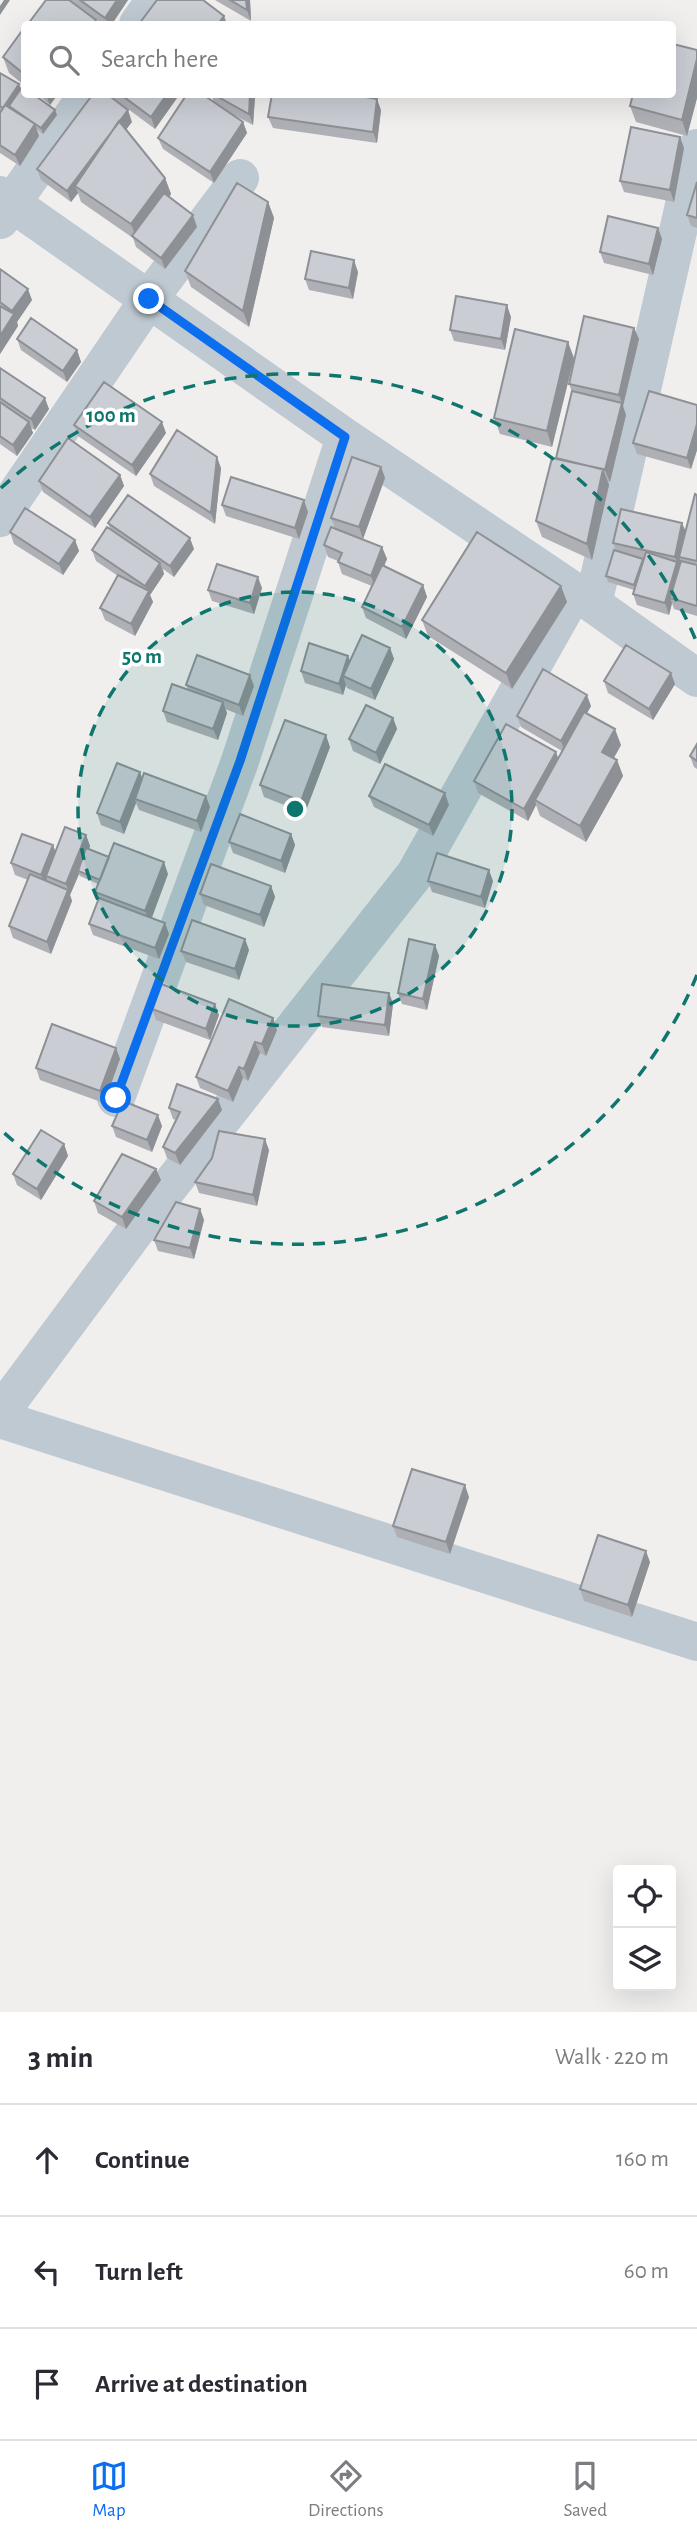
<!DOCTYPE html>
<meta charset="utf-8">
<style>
:root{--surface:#fff;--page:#f2f2f3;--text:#2b2b33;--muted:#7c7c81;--line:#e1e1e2;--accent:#0b6eee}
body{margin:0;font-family:"Alegreya Sans",sans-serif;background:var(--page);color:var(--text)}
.controls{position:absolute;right:21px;bottom:21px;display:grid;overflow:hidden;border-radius:7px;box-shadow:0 7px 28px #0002}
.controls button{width:63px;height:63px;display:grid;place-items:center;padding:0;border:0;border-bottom:2px solid var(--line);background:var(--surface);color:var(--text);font:35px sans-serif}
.stop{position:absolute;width:21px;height:21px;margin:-16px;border:5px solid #0b6eee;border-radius:50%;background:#fff}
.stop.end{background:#0b6eee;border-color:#fff;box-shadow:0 2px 7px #0008}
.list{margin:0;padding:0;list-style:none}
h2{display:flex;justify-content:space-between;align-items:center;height:91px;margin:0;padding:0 28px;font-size:30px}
h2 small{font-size:23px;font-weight:400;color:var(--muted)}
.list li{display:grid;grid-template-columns:46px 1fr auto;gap:21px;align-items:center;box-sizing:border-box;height:112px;padding:0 28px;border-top:2px solid var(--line)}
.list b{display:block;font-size:26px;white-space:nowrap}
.list em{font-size:23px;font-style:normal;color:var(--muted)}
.icon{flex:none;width:38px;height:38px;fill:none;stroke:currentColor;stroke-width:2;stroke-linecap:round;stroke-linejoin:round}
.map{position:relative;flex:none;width:697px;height:2012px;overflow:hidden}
.search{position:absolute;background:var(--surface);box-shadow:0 7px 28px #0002;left:21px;right:21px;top:21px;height:77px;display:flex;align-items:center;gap:18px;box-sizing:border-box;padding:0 24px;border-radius:7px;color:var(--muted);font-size:26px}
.sheet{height:427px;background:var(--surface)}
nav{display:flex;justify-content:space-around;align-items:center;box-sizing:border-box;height:98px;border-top:2px solid var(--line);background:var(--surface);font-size:19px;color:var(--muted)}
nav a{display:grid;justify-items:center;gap:4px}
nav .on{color:var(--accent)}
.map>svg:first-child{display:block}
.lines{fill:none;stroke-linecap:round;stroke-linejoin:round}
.minor{stroke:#bec9d2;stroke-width:38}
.wall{fill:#aeb0b6}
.shaded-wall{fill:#8d9094}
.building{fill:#cacdd4;stroke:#8d9094;stroke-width:2}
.route{stroke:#0b6eee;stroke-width:9}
.ring{fill:none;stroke:#0f766e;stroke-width:3.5;stroke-dasharray:12 9}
.centre{fill:#0f766e;stroke:#fff;stroke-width:3.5}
.ring-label{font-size:21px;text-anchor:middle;font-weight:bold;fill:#0f766e;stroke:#fff;stroke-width:7;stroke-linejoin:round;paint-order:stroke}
</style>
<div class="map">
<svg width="697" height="2012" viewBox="0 0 697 2012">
<rect width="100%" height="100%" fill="#f1eeee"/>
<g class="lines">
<path class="minor" d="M 138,24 L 155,0
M 0,195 L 345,437 L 593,604 L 697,678
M 0,220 L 88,94
M 0,518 L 149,299 L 240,178
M 593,604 L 697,148
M 116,1098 L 240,761 L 345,437
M 0,1413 L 154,1206 L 415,874 L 574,592
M 0,1419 L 697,1642"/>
</g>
<path class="wall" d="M 46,0 L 128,0 L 112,24 L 103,24 L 90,16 Z
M 215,0 L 250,0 L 251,21 Z
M 24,28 L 24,85 L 9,73 L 3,57 Z
M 697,50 L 697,98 L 687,136 L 636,122 L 630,106 Z
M 0,73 L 19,84 L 21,89 L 57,115 L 43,134 L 37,130 L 39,136 L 20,166 L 0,153 L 0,113 L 1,111 L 0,111 Z
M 37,94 L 58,94 L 50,105 Z
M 108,94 L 176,94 L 177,98 L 155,129 Z
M 211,94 L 254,94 L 255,97 L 253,125 L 226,111 L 243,122 L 247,133 L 214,183 L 163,149 L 158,138 L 214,103 Z
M 381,110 L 377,143 L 273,128 L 268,117 Z
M 132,122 L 126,129 L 165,178 L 171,194 L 169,197 L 197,227 L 165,269 L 136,247 L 133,238 L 81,202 L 78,193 L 71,202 L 41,180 L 37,169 Z
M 684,148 L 674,202 L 624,192 L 620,181 Z
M 697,182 L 697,228 L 691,226 L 687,215 Z
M 268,202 L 274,218 L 249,327 L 191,287 L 185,271 Z
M 658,228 L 662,239 L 653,275 L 604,263 L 600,252 Z
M 0,269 L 32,300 L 17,322 L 18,326 L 0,354 Z
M 358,272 L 353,299 L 309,290 L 305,279 Z
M 511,317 L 505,350 L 454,341 L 450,330 Z
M 634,328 L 639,339 L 623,406 L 626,415 L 610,482 L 608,481 L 609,485 L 592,560 L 542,537 L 536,521 L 556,459 L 572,392 L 569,384 Z
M 17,339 L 77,350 L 81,362 L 67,382 L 21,350 Z
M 574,358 L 552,447 L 500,434 L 494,418 Z
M 0,368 L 49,409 L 35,430 L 31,428 L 33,433 L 17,456 L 0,444 Z
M 697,405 L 697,450 L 691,469 L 637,454 L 633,443 Z
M 74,425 L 166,433 L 136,476 L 78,436 Z
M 381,467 L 385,478 L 363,539 L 345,532 L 382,547 L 387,559 L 384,566 L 423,585 L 427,597 L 406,639 L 366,618 L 362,607 L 372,586 L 342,574 L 338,562 L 338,561 L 328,557 L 324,545 L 335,528 L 331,518 Z
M 221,468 L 215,524 L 154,486 L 150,474 Z
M 120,475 L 124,486 L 95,528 L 43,492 L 39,481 Z
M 697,495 L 697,616 L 674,609 L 672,603 L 669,615 L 637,605 L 633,594 L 634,590 L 608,582 L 606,576 L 616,551 L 613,543 L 685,531 Z
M 222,505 L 308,512 L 299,539 L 226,516 Z
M 108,523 L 194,549 L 174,577 L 163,569 L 164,574 L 150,595 L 153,602 L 135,636 L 105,620 L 100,608 L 118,576 L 96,561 L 92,550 L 110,529 Z
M 10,532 L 75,540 L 79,551 L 63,575 L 14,544 Z
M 262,588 L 254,614 L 212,601 L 208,590 Z
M 567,602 L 512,689 L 428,636 L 422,620 Z
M 390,648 L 394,659 L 375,700 L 347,688 L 346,685 L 343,695 L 305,683 L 301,671 L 348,656 L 350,661 Z
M 604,681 L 675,684 L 653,720 L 608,693 Z
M 186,685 L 254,686 L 243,716 L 225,709 L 227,713 L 218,740 L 167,722 L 163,711 L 188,690 Z
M 591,706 L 587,713 L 621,745 L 614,758 L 617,760 L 623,776 L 586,842 L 540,816 L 536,805 L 528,821 L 478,793 L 474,781 L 558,758 L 562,751 L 521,727 L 517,716 Z
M 393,718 L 397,729 L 380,764 L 353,751 L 349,739 Z
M 697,744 L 697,769 L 694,767 L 690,756 Z
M 330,747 L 305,813 L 264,797 L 260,785 Z
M 142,777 L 210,807 L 201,832 L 139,810 L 136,803 L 124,834 L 101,825 L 97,813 Z
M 369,796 L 449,805 L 433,836 L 374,807 Z
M 291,834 L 295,845 L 285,873 L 233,853 L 229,842 Z
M 86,835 L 90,846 L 89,849 L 109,857 L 168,874 L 151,918 L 169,934 L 159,959 L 93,935 L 89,924 L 98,900 L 95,892 L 98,884 L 80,876 L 79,874 L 70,895 L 72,901 L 51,954 L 13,938 L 9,926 L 28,880 L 15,875 L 11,863 L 53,845 L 55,852 Z
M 428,881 L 493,881 L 485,908 L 432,892 Z
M 271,886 L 275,897 L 264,927 L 204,905 L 200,894 Z
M 435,945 L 439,956 L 427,1010 L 402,1004 L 398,993 Z
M 249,950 L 239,980 L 186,962 L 181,951 Z
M 389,993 L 393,1004 L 389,1036 L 322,1027 L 318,1016 Z
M 152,1009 L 219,1015 L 210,1040 L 156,1020 Z
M 277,1030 L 266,1056 L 260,1053 L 248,1081 L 243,1078 L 233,1102 L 200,1088 L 196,1077 Z
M 116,1048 L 120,1059 L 104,1103 L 40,1080 L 36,1068 Z
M 169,1108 L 222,1110 L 180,1165 L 167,1158 L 163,1147 L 176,1120 L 173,1119 Z
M 112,1126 L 162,1126 L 152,1152 L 116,1137 Z
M 64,1144 L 68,1156 L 41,1200 L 17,1185 L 13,1174 Z
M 269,1150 L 257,1206 L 199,1193 L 195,1182 Z
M 156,1169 L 161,1180 L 126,1229 L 98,1213 L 94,1201 Z
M 200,1209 L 204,1220 L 194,1259 L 158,1251 L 154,1240 Z
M 469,1497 L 450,1554 L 397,1537 L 393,1526 Z
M 650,1562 L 632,1617 L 584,1601 L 580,1589 Z"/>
<path class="shaded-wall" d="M 4,0 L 10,0 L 0,15 L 0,6 Z
M 117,0 L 128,0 L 112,24 L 108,24 L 105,18 Z
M 246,0 L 250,0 L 251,21 L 247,10 Z
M 224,16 L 227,24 L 218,24 Z
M 697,59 L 697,98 L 687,136 L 682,120 Z
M 19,84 L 21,90 L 10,107 L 4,108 Z
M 46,94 L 58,94 L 50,105 Z
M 167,94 L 176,94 L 177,98 L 155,129 L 151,117 Z
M 250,94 L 254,94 L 255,97 L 253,125 L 249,114 Z
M 377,99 L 381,110 L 377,143 L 373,132 Z
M 55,110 L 57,115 L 43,134 L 41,128 Z
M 128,110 L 132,122 L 81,189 L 75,186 L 78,193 L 71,202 L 67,191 Z
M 243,122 L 247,133 L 214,183 L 210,172 Z
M 35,124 L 39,136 L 20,166 L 15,155 Z
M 680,137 L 684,148 L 674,202 L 670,190 Z
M 165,178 L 171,194 L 137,240 L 131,224 Z
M 268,202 L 274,218 L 249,327 L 243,311 Z
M 193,215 L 197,227 L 165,269 L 161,258 Z
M 658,228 L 662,239 L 653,275 L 649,264 Z
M 354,260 L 358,272 L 353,299 L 349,288 Z
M 28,289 L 32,300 L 17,322 L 18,326 L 0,354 L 0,336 L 14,315 L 12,311 Z
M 507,305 L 511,317 L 505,350 L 501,339 Z
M 634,328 L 639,339 L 623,406 L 626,415 L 610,482 L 605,470 L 622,403 L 619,395 Z
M 568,342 L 574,358 L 552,447 L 547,431 Z
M 77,350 L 81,362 L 67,382 L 63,371 Z
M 45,398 L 49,409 L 35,430 L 31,419 Z
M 29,422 L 33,433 L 17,456 L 13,445 Z
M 162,422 L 166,433 L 136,476 L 132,465 Z
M 697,424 L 697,450 L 691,469 L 687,458 Z
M 217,457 L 221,468 L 215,524 L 211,513 Z
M 381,467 L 385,478 L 363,539 L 359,527 Z
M 603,469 L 609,485 L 592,560 L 587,544 Z
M 120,475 L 124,486 L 95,528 L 90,517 Z
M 304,500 L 308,512 L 299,539 L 295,528 Z
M 682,523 L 687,534 L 679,557 L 681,561 L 670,598 L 672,603 L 669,615 L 665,603 L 677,562 L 675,557 Z
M 190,538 L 194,549 L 174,577 L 170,566 Z
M 75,540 L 79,551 L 63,575 L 59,564 Z
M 382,547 L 387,559 L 375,587 L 371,576 Z
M 160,563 L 164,574 L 150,595 L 153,602 L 135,636 L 131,624 L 148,593 L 145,586 Z
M 258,577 L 262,588 L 254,614 L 250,603 Z
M 423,585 L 427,597 L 406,639 L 402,627 Z
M 561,586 L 567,602 L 512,689 L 506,673 Z
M 390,648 L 394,659 L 375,700 L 371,689 Z
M 348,656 L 352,667 L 343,676 L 346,685 L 343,695 L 339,684 Z
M 671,673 L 675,684 L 653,720 L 649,709 Z
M 250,675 L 254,686 L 243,716 L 239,705 Z
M 587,695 L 591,706 L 565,752 L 561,741 Z
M 223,702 L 227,713 L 218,740 L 213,729 Z
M 393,718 L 397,729 L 380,764 L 376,753 Z
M 615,729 L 621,745 L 608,768 L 602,752 Z
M 326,735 L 330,747 L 305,813 L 301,801 Z
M 556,752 L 560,763 L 535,800 L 536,805 L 528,821 L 524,809 Z
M 617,760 L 623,776 L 586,842 L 580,826 Z
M 140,772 L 144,783 L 135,799 L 136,803 L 124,834 L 120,822 Z
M 445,793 L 449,805 L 433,836 L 429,825 Z
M 206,796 L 210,807 L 201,832 L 197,821 Z
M 291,834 L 295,845 L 285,873 L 281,861 Z
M 86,835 L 90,846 L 80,871 L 78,871 L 79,874 L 70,895 L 72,901 L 51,954 L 47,942 L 68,890 L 66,884 Z
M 53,845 L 57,856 L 46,876 L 47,880 L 45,887 L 41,875 Z
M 164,862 L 168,874 L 150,923 L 145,911 Z
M 489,870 L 493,881 L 485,908 L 481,897 Z
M 271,886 L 275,897 L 264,927 L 260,915 Z
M 165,923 L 169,934 L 159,959 L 155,948 Z
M 245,939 L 249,950 L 239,980 L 235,969 Z
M 435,945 L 439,956 L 427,1010 L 423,999 Z
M 389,993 L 393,1004 L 389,1036 L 385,1025 Z
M 215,1004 L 219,1015 L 210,1040 L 206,1029 Z
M 273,1018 L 277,1030 L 266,1056 L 262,1044 Z
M 255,1042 L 260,1053 L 248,1081 L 244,1069 Z
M 116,1048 L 120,1059 L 104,1103 L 100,1091 Z
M 239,1067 L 243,1078 L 233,1102 L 228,1091 Z
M 218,1099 L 222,1110 L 180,1165 L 175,1153 Z
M 158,1115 L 162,1126 L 152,1152 L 147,1140 Z
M 265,1139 L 269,1150 L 257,1206 L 253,1195 Z
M 64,1144 L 68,1156 L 41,1200 L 37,1189 Z
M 156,1169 L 161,1180 L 126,1229 L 122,1217 Z
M 200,1209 L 204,1220 L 194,1259 L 190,1248 Z
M 465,1485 L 469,1497 L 450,1554 L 446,1542 Z
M 646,1551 L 650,1562 L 632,1617 L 628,1605 Z"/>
<path class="building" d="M 46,0 L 69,0 L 96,20 L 93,24 L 28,24 Z
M 80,0 L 117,0 L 105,18 Z
M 157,0 L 203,0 L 224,16 L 218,24 L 139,24 Z
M 230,0 L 246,0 L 247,10 Z
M 24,28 L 24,74 L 3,57 Z
M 673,44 L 697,50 L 697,59 L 682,120 L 630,106 L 633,94 L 673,94 Z
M 0,73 L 19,84 L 3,108 L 0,106 Z
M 22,87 L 24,89 L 24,94 L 33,94 L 55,110 L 41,128 L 9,106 Z
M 93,94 L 107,94 L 128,110 L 67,191 L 37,169 Z
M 120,94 L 167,94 L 151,117 Z
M 187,94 L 202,94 L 243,122 L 210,172 L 158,138 Z
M 213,94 L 250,94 L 249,114 Z
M 272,94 L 349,94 L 377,99 L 373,132 L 268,117 Z
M 5,105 L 35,124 L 15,155 L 0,145 L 0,113 Z
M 119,121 L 165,178 L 131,224 L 75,186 Z
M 631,127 L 680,137 L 670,190 L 620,181 Z
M 697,182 L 697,218 L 687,215 Z
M 237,183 L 268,202 L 243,311 L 185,271 Z
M 164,193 L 193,215 L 161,258 L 132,236 Z
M 608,216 L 658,228 L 649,264 L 600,252 Z
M 311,251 L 354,260 L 349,288 L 305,279 Z
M 0,269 L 28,289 L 12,311 L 0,302 Z
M 456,296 L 507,305 L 501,339 L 450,330 Z
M 0,306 L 14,314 L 0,336 Z
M 584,316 L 634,328 L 619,395 L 569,384 Z
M 31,318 L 77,350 L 63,371 L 17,339 Z
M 515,329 L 568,342 L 547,431 L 494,418 Z
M 0,368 L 45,398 L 31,419 L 0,398 Z
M 104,382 L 162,422 L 132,465 L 74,425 Z
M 572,391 L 622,403 L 605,470 L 556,458 Z
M 649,391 L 697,405 L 697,424 L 687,458 L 633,443 Z
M 0,402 L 29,422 L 13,445 L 0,436 Z
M 177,430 L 217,457 L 211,513 L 150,474 Z
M 68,438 L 120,475 L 90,517 L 39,481 Z
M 352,457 L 381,467 L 359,527 L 331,518 Z
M 552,458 L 603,469 L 587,544 L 536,521 Z
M 231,477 L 304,500 L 295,528 L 222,505 Z
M 695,494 L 697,495 L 697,561 L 679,557 Z
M 128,495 L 190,538 L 170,566 L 108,523 Z
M 25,508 L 75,540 L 59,564 L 10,532 Z
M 621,509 L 682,523 L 675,557 L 613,543 Z
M 107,527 L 160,563 L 145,586 L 92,550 Z
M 331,527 L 382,547 L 371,576 L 338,562 L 342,553 L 324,545 Z
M 477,532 L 561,586 L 506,673 L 422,620 Z
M 614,550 L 643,559 L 634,585 L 606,576 Z
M 646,552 L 677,562 L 665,603 L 633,594 Z
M 681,561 L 697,565 L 697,606 L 670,598 Z
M 217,564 L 258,577 L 250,603 L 208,590 Z
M 382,565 L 423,585 L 402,627 L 362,607 Z
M 118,575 L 149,591 L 131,624 L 100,608 Z
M 362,635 L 390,648 L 371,689 L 343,676 Z
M 309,643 L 348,656 L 339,684 L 301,671 Z
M 626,645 L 671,673 L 649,709 L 604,681 Z
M 197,655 L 250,675 L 239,705 L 186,685 Z
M 543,669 L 587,695 L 561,741 L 517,716 Z
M 172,684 L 223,702 L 213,729 L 163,711 Z
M 366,705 L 393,718 L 376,753 L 349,739 Z
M 584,712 L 615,729 L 602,752 L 617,760 L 580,826 L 535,800 Z
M 285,720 L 326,735 L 301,801 L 260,785 Z
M 506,724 L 556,752 L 524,809 L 474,781 Z
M 697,744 L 697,761 L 690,756 Z
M 117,763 L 140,772 L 120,822 L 97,813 Z
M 385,764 L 445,793 L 429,825 L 369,796 Z
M 144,773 L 206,796 L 197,821 L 135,799 Z
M 240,814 L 291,834 L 281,861 L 229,842 Z
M 65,827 L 86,835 L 66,884 L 46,876 Z
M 22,834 L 53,845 L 41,875 L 11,863 Z
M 114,843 L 164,862 L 145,911 L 95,892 Z
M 86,848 L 109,857 L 100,880 L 78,871 Z
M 437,853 L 489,870 L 481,897 L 428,881 Z
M 211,864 L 271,886 L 260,915 L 200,894 Z
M 30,874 L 68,890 L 47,942 L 9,926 Z
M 99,898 L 165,923 L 155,948 L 89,924 Z
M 192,920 L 245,939 L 235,969 L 181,951 Z
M 409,939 L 435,945 L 423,999 L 398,993 Z
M 161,984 L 215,1004 L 206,1029 L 152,1009 Z
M 322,984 L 389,993 L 385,1025 L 318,1016 Z
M 229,999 L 273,1018 L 262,1044 L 255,1042 L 244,1069 L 239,1067 L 228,1091 L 196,1077 Z
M 52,1024 L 116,1048 L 100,1091 L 36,1068 Z
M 177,1084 L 218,1099 L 175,1153 L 163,1147 L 180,1112 L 169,1108 Z
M 123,1101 L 158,1115 L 147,1140 L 112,1126 Z
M 41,1130 L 64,1144 L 37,1189 L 13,1174 Z
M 219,1131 L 265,1139 L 253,1195 L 195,1182 L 212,1158 Z
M 122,1154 L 156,1169 L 122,1217 L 94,1201 Z
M 176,1202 L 200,1209 L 190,1248 L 154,1240 Z
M 412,1469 L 465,1485 L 446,1542 L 393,1526 Z
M 598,1535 L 646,1551 L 628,1605 L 580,1589 Z"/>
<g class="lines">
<path class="route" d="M 116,1098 L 240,761 L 345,437 L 149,299"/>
</g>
<circle cx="295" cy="809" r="217" fill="#0f766e" fill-opacity=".12"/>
<g class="ring">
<circle cx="295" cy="809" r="217"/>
<path d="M697 975A435 435 0 0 1 1 1130M1 488A435 435 0 0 1 697 643"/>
</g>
<circle cx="295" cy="809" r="10" class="centre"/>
<g class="ring-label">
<text x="111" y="422">100 m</text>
<text x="142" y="663">50 m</text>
</g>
</svg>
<div class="controls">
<button><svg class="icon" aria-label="locate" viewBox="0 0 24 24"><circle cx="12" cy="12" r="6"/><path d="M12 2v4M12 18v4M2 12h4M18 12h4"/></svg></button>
<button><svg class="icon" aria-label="layers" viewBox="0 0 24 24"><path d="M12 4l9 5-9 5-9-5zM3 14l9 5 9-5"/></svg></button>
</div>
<div class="stop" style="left:116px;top:1098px"></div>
<div class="stop end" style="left:149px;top:299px"></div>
<div class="search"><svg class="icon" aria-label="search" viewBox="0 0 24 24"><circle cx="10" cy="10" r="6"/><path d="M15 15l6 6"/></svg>Search here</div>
</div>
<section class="sheet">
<h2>3 min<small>Walk · 220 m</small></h2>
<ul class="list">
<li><svg class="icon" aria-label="ahead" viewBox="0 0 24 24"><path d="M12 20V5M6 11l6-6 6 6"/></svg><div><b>Continue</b></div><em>160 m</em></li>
<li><svg class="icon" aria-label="left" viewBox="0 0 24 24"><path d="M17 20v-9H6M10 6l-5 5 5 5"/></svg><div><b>Turn left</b></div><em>60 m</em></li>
<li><svg class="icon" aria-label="arrive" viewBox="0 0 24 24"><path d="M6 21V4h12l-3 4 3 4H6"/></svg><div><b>Arrive at destination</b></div></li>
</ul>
</section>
<nav>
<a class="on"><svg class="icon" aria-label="map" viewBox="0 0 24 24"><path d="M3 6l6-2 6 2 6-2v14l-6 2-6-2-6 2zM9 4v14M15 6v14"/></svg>Map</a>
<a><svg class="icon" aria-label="directions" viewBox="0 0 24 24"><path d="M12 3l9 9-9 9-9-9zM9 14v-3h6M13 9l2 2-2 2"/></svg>Directions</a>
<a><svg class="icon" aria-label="saved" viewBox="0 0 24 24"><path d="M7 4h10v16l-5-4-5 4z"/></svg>Saved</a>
</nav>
